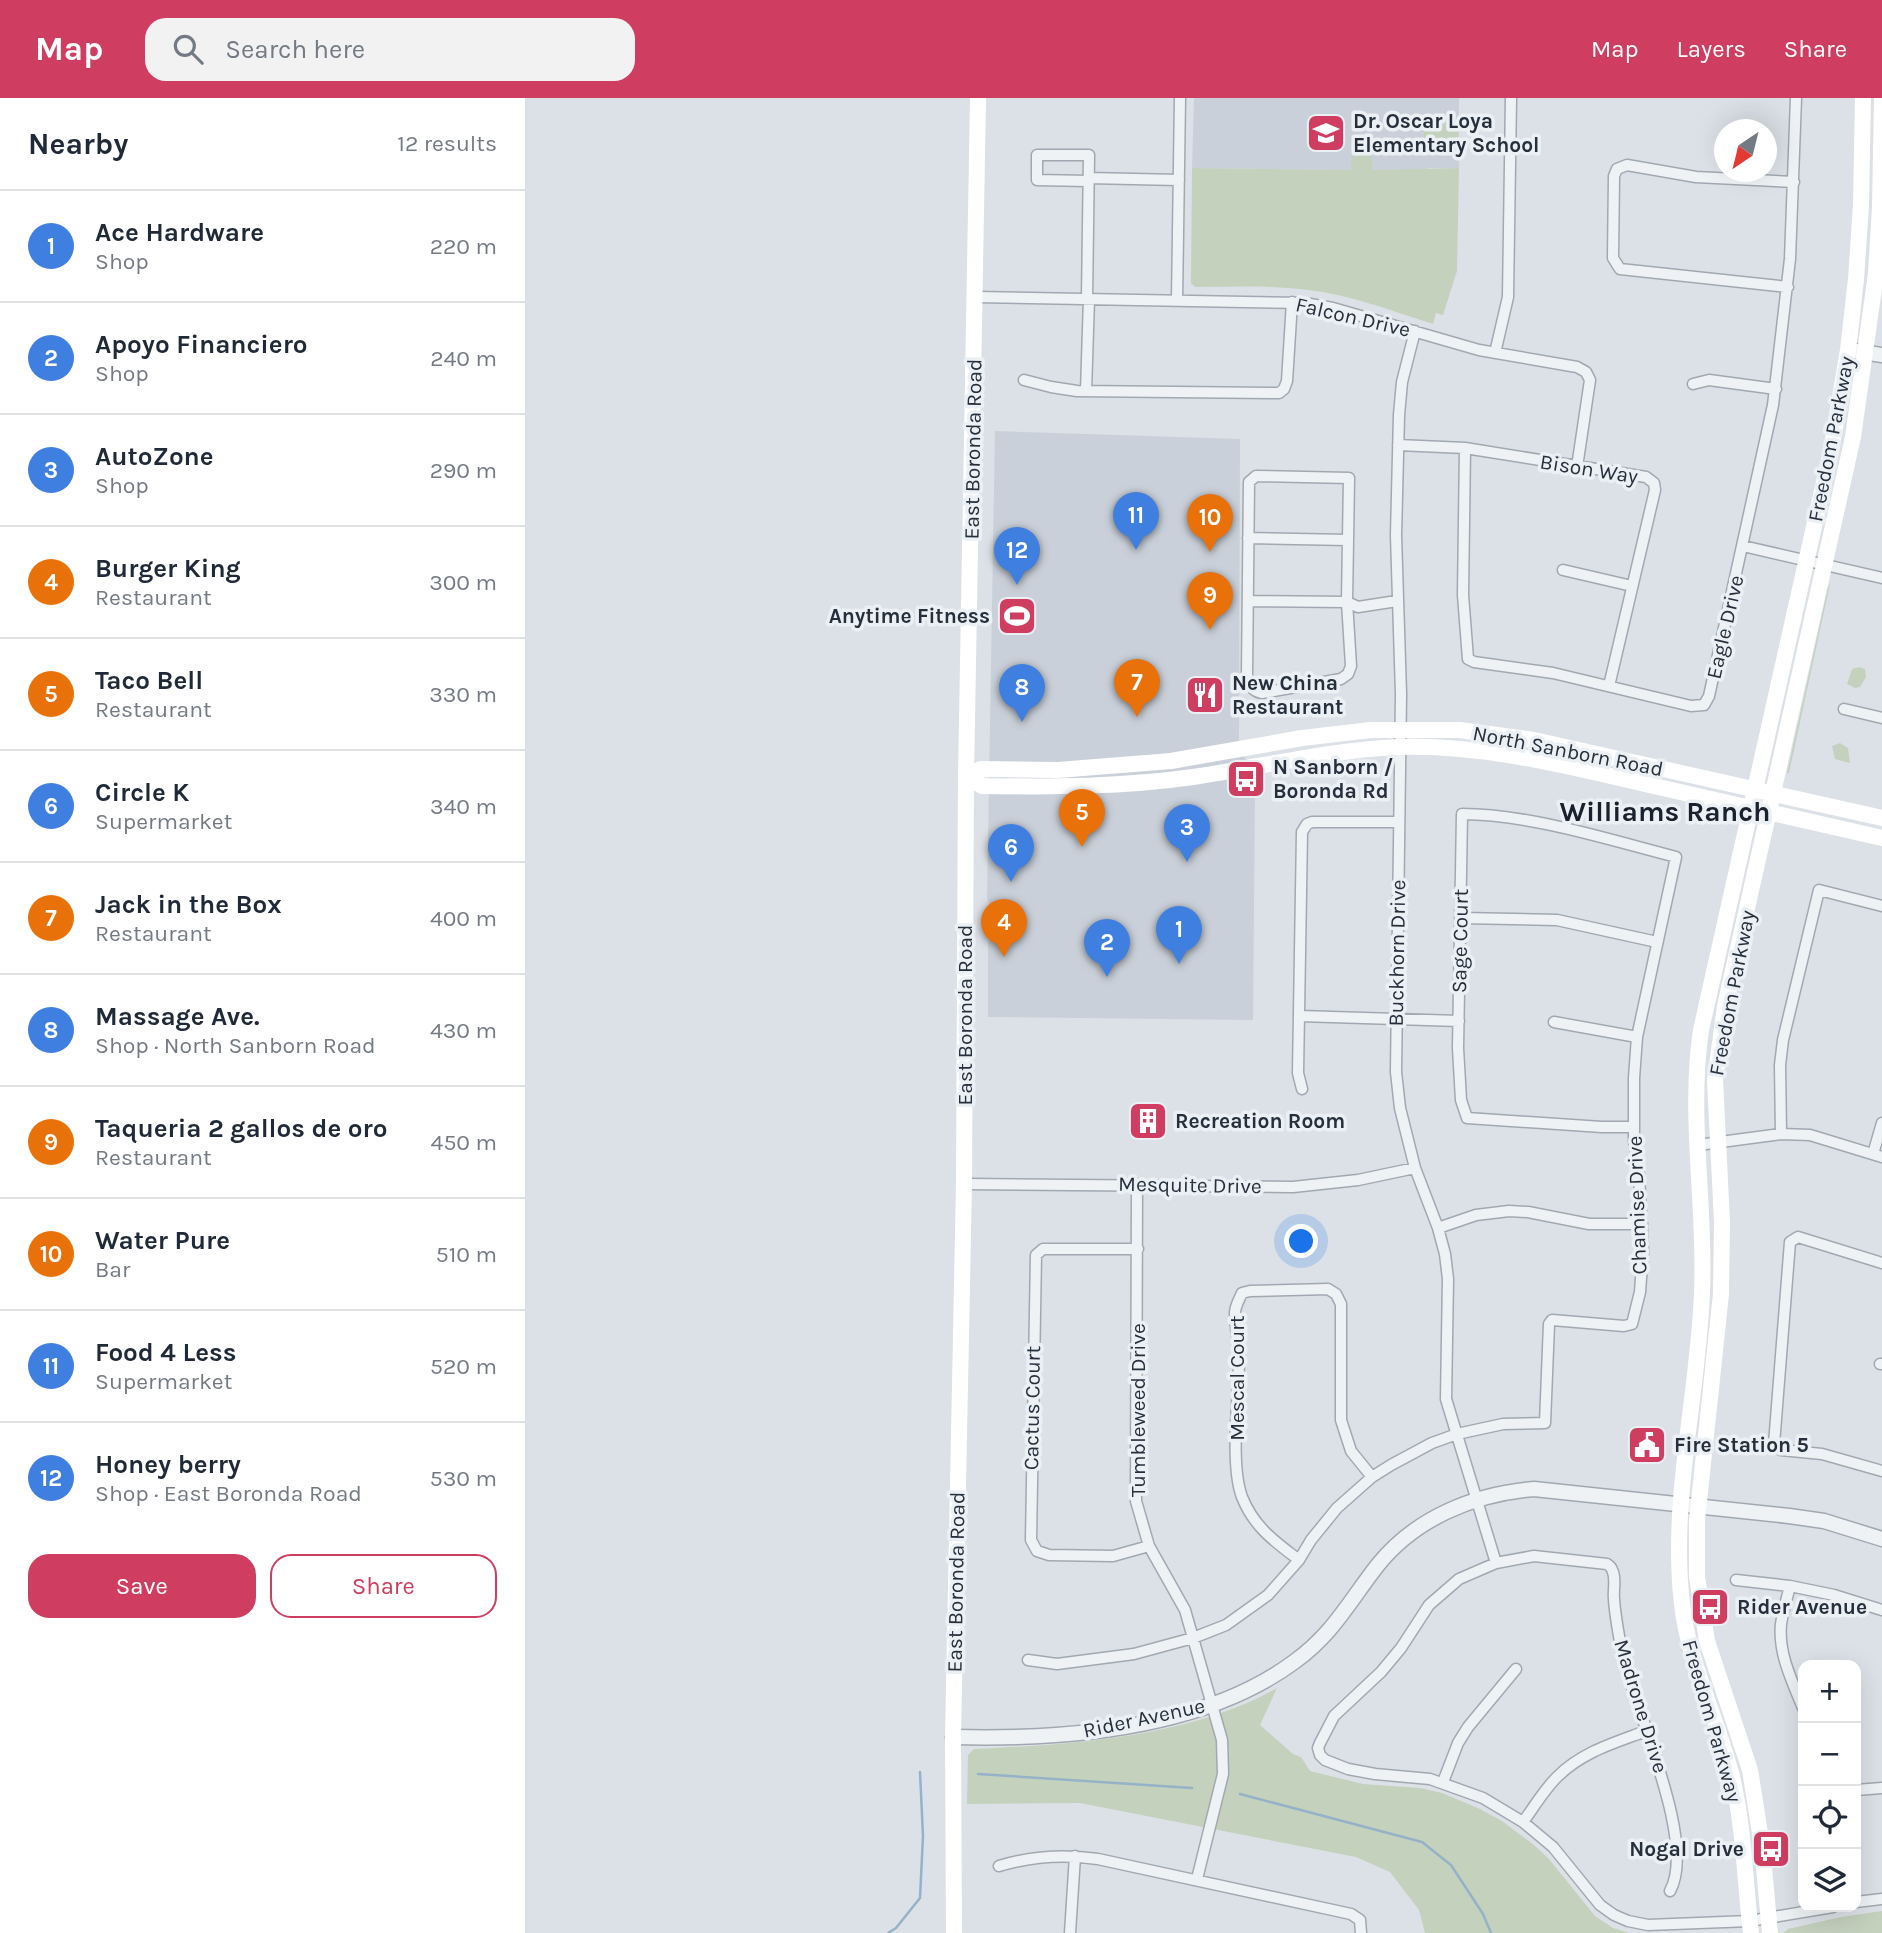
<!DOCTYPE html>
<meta charset="utf-8">
<style>
:root{--surface:#fff;--page:#f2f2f3;--text:#1f2937;--muted:#747a83;--line:#e0e1e3;--accent:#cf3e60}
body{margin:0;font-family:Karla,sans-serif;background:var(--page);color:var(--text)}
.controls{position:absolute;right:21px;bottom:21px;display:grid;overflow:hidden;border-radius:14px;box-shadow:0 7px 28px #0002}
.controls button{width:63px;height:63px;display:grid;place-items:center;padding:0;border:0;border-bottom:2px solid var(--line);background:var(--surface);color:var(--text);font:35px sans-serif}
.compass{position:absolute;left:1189px;top:21px;width:63px;height:63px;border-radius:50%;background:var(--surface);box-shadow:0 7px 28px #0002;rotate:215deg}
.you{position:absolute;left:777px;top:1144px;width:24px;height:24px;margin:-18px;border:5px solid #fff;border-radius:50%;background:#1a73e8;box-shadow:0 0 0 10px #1a73e833}
.badge{display:grid;place-items:center;width:46px;height:46px;border-radius:50%;background:var(--accent);color:#fff;font-size:23px;font-weight:700}
.pin{position:absolute;translate:-50% -58px;filter:drop-shadow(0 2px 4px #0008)}
.pin::after{content:'';position:absolute;top:37px;width:24px;height:21px;background:inherit;clip-path:polygon(0 0,100% 0,50% 100%)}
.list{margin:0;padding:0;list-style:none}
h2{display:flex;justify-content:space-between;align-items:center;height:91px;margin:0;padding:0 28px;font-size:30px}
h2 small{font-size:23px;font-weight:400;color:var(--muted)}
.list li{display:grid;grid-template-columns:46px 1fr auto;gap:21px;align-items:center;box-sizing:border-box;height:112px;padding:0 28px;border-top:2px solid var(--line)}
.list b{display:block;font-size:26px;white-space:nowrap}
.list p{margin:0;font-size:23px;white-space:nowrap;color:var(--muted)}
.list em{font-size:23px;font-style:normal;color:var(--muted)}
.actions{display:flex;gap:14px;padding:21px 28px}
.actions a{flex:1;padding:16px 0;border:2px solid var(--accent);border-radius:21px;text-align:center;font-size:24px;color:var(--accent)}
.actions .main{background:var(--accent);color:#fff}
.icon{flex:none;width:38px;height:38px;fill:none;stroke:currentColor;stroke-width:2;stroke-linecap:round;stroke-linejoin:round}
.map{position:relative;flex:none;width:1357px;height:1835px;overflow:hidden}
header{display:flex;align-items:center;gap:42px;box-sizing:border-box;height:98px;padding:0 35px;background:var(--accent);color:#fff}
header strong{font-size:33px}
nav{display:flex;gap:38px;margin-inline-start:auto;font-size:24px}
.search{width:490px;height:63px;background:var(--page);display:flex;align-items:center;gap:18px;box-sizing:border-box;padding:0 24px;border-radius:21px;color:var(--muted);font-size:26px}
main{display:flex}
aside{flex:1;background:var(--surface)}
.map>svg:first-child{display:block}
.built{fill:#cad0d9}
.green{fill:#c4d1bd}
.lines{fill:none;stroke-linecap:round;stroke-linejoin:round}
.stream{stroke:#96b2c8;stroke-width:2.5}
.minor-casing{stroke:#a2a8b1;stroke-width:13}
.tertiary-casing{stroke:#a2a8b1;stroke-width:17}
.minor{stroke:#eff2f5;stroke-width:10}
.tertiary{stroke:#eff2f5;stroke-width:14}
.secondary{stroke:#fff;stroke-width:16}
.labels{text-anchor:middle;stroke-width:7;stroke-linejoin:round;paint-order:stroke}
.poi-label{font-size:21px;font-weight:bold;fill:#26303d;stroke:#ebf0f4;text-anchor:start}
.street-label{font-size:21px;fill:#26303d;stroke:#ebf0f4}
.district-label{font-size:28px;font-weight:bold;fill:#18212d;stroke:#ebf0f4}
</style>
<header>
<strong>Map</strong>
<div class="search"><svg class="icon" aria-label="search" viewBox="0 0 24 24"><circle cx="10" cy="10" r="6"/><path d="M15 15l6 6"/></svg>Search here</div>
<nav><a>Map</a><a>Layers</a><a>Share</a></nav>
</header>
<main>
<aside>
<h2>Nearby<small>12 results</small></h2>
<ul class="list">
<li><span class="badge" style="background:#3f7fe0">1</span><div><b>Ace Hardware</b><p>Shop</p></div><em>220 m</em></li>
<li><span class="badge" style="background:#3f7fe0">2</span><div><b>Apoyo Financiero</b><p>Shop</p></div><em>240 m</em></li>
<li><span class="badge" style="background:#3f7fe0">3</span><div><b>AutoZone</b><p>Shop</p></div><em>290 m</em></li>
<li><span class="badge" style="background:#e8710a">4</span><div><b>Burger King</b><p>Restaurant</p></div><em>300 m</em></li>
<li><span class="badge" style="background:#e8710a">5</span><div><b>Taco Bell</b><p>Restaurant</p></div><em>330 m</em></li>
<li><span class="badge" style="background:#3f7fe0">6</span><div><b>Circle K</b><p>Supermarket</p></div><em>340 m</em></li>
<li><span class="badge" style="background:#e8710a">7</span><div><b>Jack in the Box</b><p>Restaurant</p></div><em>400 m</em></li>
<li><span class="badge" style="background:#3f7fe0">8</span><div><b>Massage Ave.</b><p>Shop · North Sanborn Road</p></div><em>430 m</em></li>
<li><span class="badge" style="background:#e8710a">9</span><div><b>Taqueria 2 gallos de oro</b><p>Restaurant</p></div><em>450 m</em></li>
<li><span class="badge" style="background:#e8710a">10</span><div><b>Water Pure</b><p>Bar</p></div><em>510 m</em></li>
<li><span class="badge" style="background:#3f7fe0">11</span><div><b>Food 4 Less</b><p>Supermarket</p></div><em>520 m</em></li>
<li><span class="badge" style="background:#3f7fe0">12</span><div><b>Honey berry</b><p>Shop · East Boronda Road</p></div><em>530 m</em></li>
</ul>
<div class="actions"><a class="main">Save</a><a>Share</a></div>
</aside>
<div class="map">
<svg width="1357" height="1835" viewBox="0 0 1357 1835">
<rect width="100%" height="100%" fill="#dce1e7"/>
<path class="built" d="M 669,0 L 934,0 L 934,70 L 903,70 L 898,73 L 667,70 Z
M 470,333 L 715,341 L 714,643 L 730,689 L 728,922 L 463,919 L 463,846 L 466,837 L 467,814 L 462,800 Z"/>
<path class="green" d="M 899,27 L 933,27 L 933,52 L 899,51 Z
M 827,50 L 847,51 L 847,72 L 934,70 L 932,173 L 918,217 L 911,215 L 908,226 C 867,213 826,197 783,192 C 746,187 708,189 670,189 L 666,185 L 667,70 L 826,72 Z
M 1305,486 L 1264,675 L 1262,675 L 1303,490 Z
M 1334,569 L 1340,571 L 1341,579 L 1335,589 L 1330,590 L 1322,586 L 1327,571 Z
M 1315,645 L 1323,650 L 1325,665 L 1310,661 L 1307,648 Z
M 752,1590 L 735,1627 L 768,1656 L 776,1659 L 785,1673 L 838,1686 L 895,1690 L 917,1695 L 955,1711 L 977,1723 L 1009,1747 L 1024,1761 L 1070,1818 L 1088,1830 L 1104,1835 L 900,1835 L 894,1812 L 865,1774 L 831,1759 L 555,1705 L 442,1706 L 443,1657 L 449,1651 C 546,1647 666,1639 752,1590 Z
M 1357,1813 L 1357,1835 L 1258,1835 L 1263,1831 L 1316,1819 Z"/>
<g class="lines">
<path class="stream" d="M 453,1676 L 667,1690
M 715,1696 L 897,1744 L 926,1767 L 958,1816 L 966,1835
M 363,1835 L 371,1830 L 395,1800 L 398,1738 L 395,1674"/>
<g class="minor-casing">
<path id="minor" d="M 563,80 L 654,82
M 1263,189 L 1095,171 L 1088,160 L 1089,78 L 1092,71 L 1102,67 L 1171,79 L 1269,84
M 451,199 L 779,205 L 808,210 L 954,252 L 1052,269 L 1061,274 L 1065,282 L 1052,369
M 562,201 L 564,57 L 512,57 L 512,82 L 563,83
M 652,202 L 655,0
M 890,233 L 877,284 L 874,317 L 871,437 L 876,596 L 871,974 L 875,1010 L 890,1070 L 913,1130 L 920,1156 L 923,1181 L 921,1301 L 971,1465
M 970,255 L 983,199 L 986,0
M 499,282 L 526,289 L 552,293 L 754,295 L 759,291 L 762,283 L 767,204
M 1168,286 L 1184,282 L 1251,291
M 561,293 L 564,201
M 873,347 L 940,350 L 1121,379 L 1129,385 L 1130,392 L 1084,588
M 940,350 L 938,497 L 943,561 L 949,564 L 1028,575 L 1166,608 L 1179,607 L 1184,598 L 1248,307 L 1265,161 L 1271,0
M 731,378 L 824,380 L 822,504 L 826,568 L 823,576 L 816,581 L 737,595 C 726,593 723,586 722,576 L 724,384 Z
M 723,440 L 823,442
M 1218,448 L 1357,480
M 1038,472 L 1107,488
M 723,503 L 822,504 L 833,509 L 872,503
M 1319,611 L 1357,620
M 936,820 L 1032,822 L 1132,844
M 775,918 L 934,923
M 1029,924 L 1112,939
M 777,991 L 773,975 L 777,734 L 782,726 L 787,724 L 874,724
M 1256,1036 L 1255,967 L 1258,942 L 1294,792 L 1357,808
M 1173,1047 L 1256,1036 L 1285,1037 L 1357,1059
M 1348,1056 L 1357,1025
M 439,1086 L 768,1089 L 833,1082 L 890,1070
M 612,1086 L 611,1403 L 624,1448 L 660,1512 L 697,1642 L 698,1676 L 672,1781
M 913,1130 L 951,1117 L 984,1113 L 1003,1114 L 1064,1126 L 1117,1126
M 613,1151 L 518,1151 L 511,1157 L 506,1442 L 512,1453 L 524,1457 L 588,1458 L 624,1448
M 1357,1165 L 1273,1139 L 1265,1144 L 1249,1346 L 1256,1352 L 1297,1356 L 1357,1373
M 1355,1266 L 1357,1266
M 774,1462 C 749,1443 729,1429 717,1399 C 704,1364 715,1293 714,1253 C 713,1241 710,1228 710,1215 C 710,1208 714,1202 717,1195 L 725,1193 L 803,1191 L 811,1196 L 816,1206 L 816,1322 L 826,1353 L 847,1379
M 1211,1482 L 1265,1488 L 1309,1497 L 1357,1512
M 1265,1488 C 1262,1500 1258,1513 1256,1526 C 1253,1555 1267,1583 1278,1610
M 503,1562 L 532,1566 L 609,1556 L 668,1540 L 701,1527 L 743,1497 L 774,1462 L 786,1442 L 812,1410 L 847,1379 L 866,1367 L 907,1345 L 932,1336 L 978,1326 L 1020,1325 L 1024,1226 L 1027,1222 L 1099,1228 L 1107,1226 L 1115,1194 L 1118,1153 L 1114,1077 L 1109,1042 L 1109,980 L 1112,939 L 1151,759 C 1085,742 1004,716 937,716 L 933,950 L 936,1002 L 942,1020 L 1077,1029 L 1109,1029
M 918,1684 L 933,1645 L 943,1629 L 991,1571
M 1331,1692 L 1357,1690
M 998,1724 C 1009,1709 1019,1692 1032,1679 C 1057,1654 1089,1645 1121,1633
M 474,1768 C 507,1758 539,1756 573,1761 L 826,1816 L 835,1822 L 836,1835
M 1145,1793 C 1173,1743 1107,1607 1096,1549 C 1093,1533 1090,1517 1089,1501 C 1088,1492 1091,1482 1088,1474 C 1086,1469 1086,1469 1082,1466 L 1009,1458 L 971,1465 L 934,1481 L 904,1507 L 876,1550 L 856,1574 L 809,1618 L 795,1645 L 793,1650 L 795,1657 L 800,1662 L 823,1671 L 850,1676 L 905,1681 L 958,1700 L 998,1724 L 1028,1749 L 1075,1807 L 1089,1817 L 1103,1823 L 1123,1827 L 1225,1823 L 1308,1809
M 1331,1804 L 1357,1801
M 545,1835 L 550,1758"/>
</g>
<g class="tertiary-casing">
<path id="tertiary" d="M 1331,253 L 1357,257
M 428,1639 C 538,1642 678,1631 769,1564 C 808,1536 824,1504 852,1468 C 890,1420 949,1396 1009,1391 L 1264,1418 L 1299,1423 L 1357,1441"/>
</g>
<use href="#minor" class="minor"/>
<use href="#tertiary" class="tertiary"/>
<path class="secondary" d="M 441,678 L 457,688 C 528,689 598,689 668,679 C 737,669 804,652 873,649 C 960,646 1045,669 1129,688 C 1205,706 1281,722 1357,740
M 441,678 L 456,671 L 533,672 L 646,663 L 777,640 L 846,632 L 934,632 L 1009,642 L 1357,720
M 429,1835 L 428,1639 L 439,1086 L 441,678 L 453,0
M 1226,1835 C 1220,1785 1219,1732 1208,1683 C 1194,1623 1164,1568 1157,1506 C 1145,1402 1173,1299 1177,1195 C 1181,1108 1163,1019 1176,932 L 1306,353 L 1323,252 L 1331,181 L 1336,107 L 1338,0
M 1245,1835 L 1237,1748 L 1225,1672 L 1182,1543 L 1172,1479 L 1172,1422 L 1196,1196 L 1197,1124 L 1190,982 L 1200,908 L 1328,339 L 1351,176 L 1355,110 L 1357,0"/>
</g>
<defs>
<g id="school-square" transform="scale(2.0125)"><rect x="-9" y="-9" width="18" height="18" rx="4" fill="#cf3e60" stroke="#ebf0f4"/><path d="M0-5L7-2L0 1L-7-2ZM-4 1L0 2.5L4 1V4Q0 6-4 4Z" fill="#fff"/></g>
<g id="stadium-square" transform="scale(2.0125)"><rect x="-9" y="-9" width="18" height="18" rx="4" fill="#cf3e60" stroke="#ebf0f4"/><path d="M0-5a6.5 5 0 1 0 0 10a6.5 5 0 1 0 0-10ZM-3.5-1.8h7v3.6h-7Z" fill="#fff"/></g>
<g id="restaurant-square" transform="scale(2.0125)"><rect x="-9" y="-9" width="18" height="18" rx="4" fill="#cf3e60" stroke="#ebf0f4"/><path d="M-5-6h1v4h1v-4h1v4h1v-4h1v5L-1.5 .5V6h-2V.5L-5-1ZM5-6V6H3V1.5H1.5Q1.5-4 5-6Z" fill="#fff"/></g>
<g id="bus-square" transform="scale(2.0125)"><rect x="-9" y="-9" width="18" height="18" rx="4" fill="#cf3e60" stroke="#ebf0f4"/><path d="M-5-6H5V4H4V6H2V4H-2V6H-4V4H-5ZM-3.5-4V0h7V-4ZM-3.5 1.2v1.5H-2V1.2ZM2 1.2v1.5H3.5V1.2Z" fill="#fff"/></g>
<g id="building-square" transform="scale(2.0125)"><rect x="-9" y="-9" width="18" height="18" rx="4" fill="#cf3e60" stroke="#ebf0f4"/><path d="M-4-6H4V6H1V3H-1V6H-4ZM-2.5-4.3h1.7v1.8h-1.7ZM.8-4.3h1.7v1.8H.8ZM-2.5-1h1.7V.8h-1.7ZM.8-1h1.7V.8H.8Z" fill="#fff"/></g>
<g id="civic-square" transform="scale(2.0125)"><rect x="-9" y="-9" width="18" height="18" rx="4" fill="#cf3e60" stroke="#ebf0f4"/><path d="M-.6-6.5H3V-4.5H.6V-3L4-1V1h2V6H-6V1h2V-1L-.6-3ZM-1.2 2.5V6h2.4V2.5Z" fill="#fff"/></g>
</defs>
<g fill-rule="evenodd">
<use href="#school-square" x="801" y="35"/>
<use href="#stadium-square" x="492" y="518"/>
<use href="#restaurant-square" x="680" y="597"/>
<use href="#bus-square" x="721" y="681"/>
<use href="#building-square" x="623" y="1023"/>
<use href="#civic-square" x="1122" y="1347"/>
<use href="#bus-square" x="1185" y="1509"/>
<use href="#bus-square" x="1246" y="1751"/>
</g>
<g class="labels">
<g class="poi-label">
<text x="828" y="30">Dr. Oscar Loya<tspan x="828" dy="24">Elementary School</tspan></text>
<text x="465" y="525" text-anchor="end">Anytime Fitness</text>
<text x="707" y="592">New China<tspan x="707" dy="24">Restaurant</tspan></text>
<text x="748" y="676">N Sanborn /<tspan x="748" dy="24">Boronda Rd</tspan></text>
<text x="650" y="1030">Recreation Room</text>
<text x="1149" y="1354">Fire Station 5</text>
<text x="1212" y="1516">Rider Avenue</text>
<text x="1219" y="1758" text-anchor="end">Nogal Drive</text>
</g>
<g class="street-label">
<text transform="translate(828 219) rotate(13)" y="7">Falcon Drive</text>
<text transform="translate(1306 341) rotate(-79)" y="7">Freedom Parkway</text>
<text transform="translate(448 351) rotate(-89)" y="7">East Boronda Road</text>
<text transform="translate(1064 371) rotate(9)" y="7">Bison Way</text>
<text transform="translate(1200 529) rotate(-77)" y="7">Eagle Drive</text>
<text transform="translate(1043 653) rotate(11)" y="7">North Sanborn Road</text>
<text transform="translate(935 843) rotate(-89)" y="7">Sage Court</text>
<text transform="translate(872 855) rotate(-89)" y="7">Buckhorn Drive</text>
<text transform="translate(1207 895) rotate(-79)" y="7">Freedom Parkway</text>
<text transform="translate(440 917) rotate(-90)" y="7">East Boronda Road</text>
<text transform="translate(665 1087) rotate(1)" y="7">Mesquite Drive</text>
<text transform="translate(1112 1107) rotate(-92)" y="7">Chamise Drive</text>
<text transform="translate(712 1280) rotate(-90)" y="7">Mescal Court</text>
<text transform="translate(507 1310) rotate(-89)" y="7">Cactus Court</text>
<text transform="translate(613 1312) rotate(-90)" y="7">Tumbleweed Drive</text>
<text transform="translate(431 1484) rotate(-89)" y="7">East Boronda Road</text>
<text transform="translate(1116 1608) rotate(73)" y="7">Madrone Drive</text>
<text transform="translate(619 1620) rotate(-12)" y="7">Rider Avenue</text>
<text transform="translate(1187 1623) rotate(74)" y="7">Freedom Parkway</text>
</g>
<g class="district-label">
<text x="1140" y="723">Williams Ranch</text>
</g>
</g>
</svg>
<div class="controls">
<button>+</button>
<button>−</button>
<button><svg class="icon" aria-label="locate" viewBox="0 0 24 24"><circle cx="12" cy="12" r="6"/><path d="M12 2v4M12 18v4M2 12h4M18 12h4"/></svg></button>
<button><svg class="icon" aria-label="layers" viewBox="0 0 24 24"><path d="M12 4l9 5-9 5-9-5zM3 14l9 5 9-5"/></svg></button>
</div>
<svg class="compass" viewBox="-18 -18 36 36"><path d="M0-13l5 13h-10z" fill="#e53935"/><path d="M0 13l5-13h-10z" fill="#747a83"/></svg>
<div class="you"></div>
<div class="pin badge" style="left:654px;top:866px;background:#3f7fe0">1</div>
<div class="pin badge" style="left:582px;top:879px;background:#3f7fe0">2</div>
<div class="pin badge" style="left:662px;top:764px;background:#3f7fe0">3</div>
<div class="pin badge" style="left:479px;top:859px;background:#e8710a">4</div>
<div class="pin badge" style="left:557px;top:749px;background:#e8710a">5</div>
<div class="pin badge" style="left:486px;top:784px;background:#3f7fe0">6</div>
<div class="pin badge" style="left:612px;top:619px;background:#e8710a">7</div>
<div class="pin badge" style="left:497px;top:624px;background:#3f7fe0">8</div>
<div class="pin badge" style="left:685px;top:532px;background:#e8710a">9</div>
<div class="pin badge" style="left:685px;top:454px;background:#e8710a">10</div>
<div class="pin badge" style="left:611px;top:452px;background:#3f7fe0">11</div>
<div class="pin badge" style="left:492px;top:487px;background:#3f7fe0">12</div>
</div>
</main>
